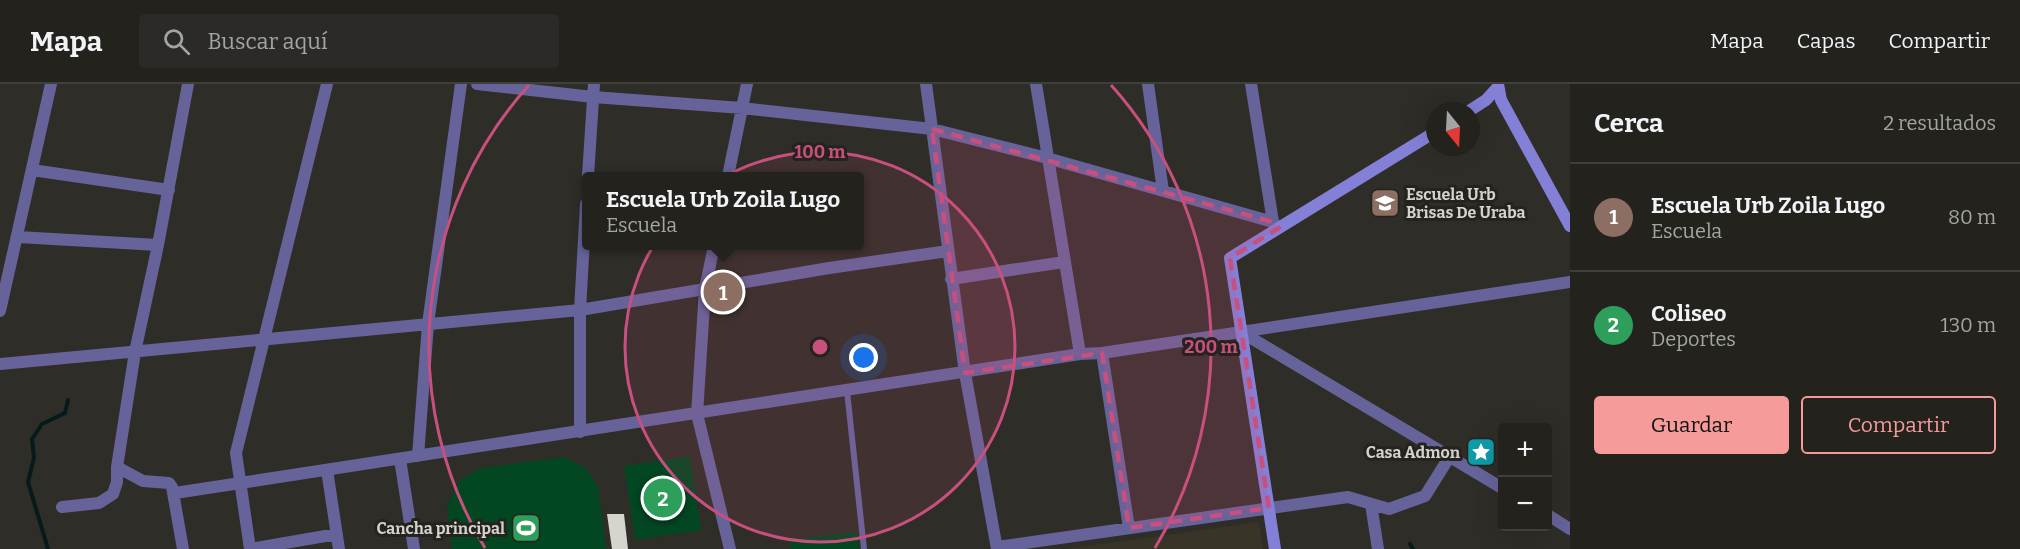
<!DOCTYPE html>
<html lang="es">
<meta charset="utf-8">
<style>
:root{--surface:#23221d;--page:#2b2a26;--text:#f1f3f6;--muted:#a3a4a4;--line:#403f3b;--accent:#f59b99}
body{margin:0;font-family:Bitter,serif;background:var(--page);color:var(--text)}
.controls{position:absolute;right:18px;bottom:18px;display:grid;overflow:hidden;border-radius:6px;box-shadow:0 6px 24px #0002}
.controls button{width:54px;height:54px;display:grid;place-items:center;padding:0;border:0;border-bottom:2px solid var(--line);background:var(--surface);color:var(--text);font:30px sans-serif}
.compass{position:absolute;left:1426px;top:18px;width:54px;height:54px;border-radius:50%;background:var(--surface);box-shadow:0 6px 24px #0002;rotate:162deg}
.you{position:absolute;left:864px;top:274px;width:21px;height:21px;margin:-15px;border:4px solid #fff;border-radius:50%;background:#1a73e8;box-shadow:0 0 0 9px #1a73e833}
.badge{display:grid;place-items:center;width:39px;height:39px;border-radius:50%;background:var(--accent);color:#fff;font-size:20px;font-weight:700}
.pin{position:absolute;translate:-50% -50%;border:3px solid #fff;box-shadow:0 2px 6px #0006}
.popup{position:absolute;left:582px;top:88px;width:282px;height:78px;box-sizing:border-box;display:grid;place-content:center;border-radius:6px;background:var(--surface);filter:drop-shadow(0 2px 4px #0005);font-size:20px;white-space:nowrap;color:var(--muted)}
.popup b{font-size:22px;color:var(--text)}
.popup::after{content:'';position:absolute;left:50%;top:100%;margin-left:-12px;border:12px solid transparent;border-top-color:var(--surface)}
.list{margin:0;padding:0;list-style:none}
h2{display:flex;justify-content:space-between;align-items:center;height:78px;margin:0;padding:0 24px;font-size:26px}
h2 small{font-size:20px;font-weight:400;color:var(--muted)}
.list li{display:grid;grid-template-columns:39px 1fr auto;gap:18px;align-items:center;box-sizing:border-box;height:108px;padding:0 24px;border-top:2px solid var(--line)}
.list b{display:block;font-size:22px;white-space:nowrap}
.list p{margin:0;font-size:20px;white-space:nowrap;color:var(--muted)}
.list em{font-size:20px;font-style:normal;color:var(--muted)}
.actions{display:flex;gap:12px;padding:18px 24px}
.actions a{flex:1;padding:14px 0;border:2px solid var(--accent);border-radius:6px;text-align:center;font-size:21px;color:var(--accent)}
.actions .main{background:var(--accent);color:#111}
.icon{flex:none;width:33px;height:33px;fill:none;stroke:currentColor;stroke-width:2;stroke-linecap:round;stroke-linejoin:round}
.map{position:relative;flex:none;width:1570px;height:465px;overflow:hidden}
header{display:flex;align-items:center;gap:36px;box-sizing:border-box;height:84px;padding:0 30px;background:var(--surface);border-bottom:2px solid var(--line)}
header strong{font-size:28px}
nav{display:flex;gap:33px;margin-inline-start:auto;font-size:21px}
.search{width:420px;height:54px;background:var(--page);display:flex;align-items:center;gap:15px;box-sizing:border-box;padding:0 21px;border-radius:6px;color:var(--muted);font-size:22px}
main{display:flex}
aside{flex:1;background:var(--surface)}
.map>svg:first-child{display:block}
.built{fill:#383428}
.grass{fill:#034622}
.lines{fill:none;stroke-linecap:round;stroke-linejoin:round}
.stream{stroke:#071a1b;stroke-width:4}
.building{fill:#d6d4cc}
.lane{stroke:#65639a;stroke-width:6}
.street{stroke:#65639a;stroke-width:12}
.secondary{stroke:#8480d7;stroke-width:12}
.marked{fill:#c7507e;fill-opacity:0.2;stroke:#c7507e;stroke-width:4.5;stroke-dasharray:12 8;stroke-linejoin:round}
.ring{fill:none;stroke:#c7507e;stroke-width:3}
.labels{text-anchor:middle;stroke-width:6;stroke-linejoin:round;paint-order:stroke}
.poi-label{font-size:16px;font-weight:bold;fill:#d3d2ce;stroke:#25231e;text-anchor:end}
.centre{fill:#c7507e;stroke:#25231e;stroke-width:3}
.ring-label{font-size:18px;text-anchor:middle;font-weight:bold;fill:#c7507e;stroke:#25231e;stroke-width:6;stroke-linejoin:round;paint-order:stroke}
</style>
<header>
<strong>Mapa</strong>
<div class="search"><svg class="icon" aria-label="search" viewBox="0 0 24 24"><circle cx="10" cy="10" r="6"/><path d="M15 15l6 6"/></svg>Buscar aquí</div>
<nav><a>Mapa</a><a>Capas</a><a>Compartir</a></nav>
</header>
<main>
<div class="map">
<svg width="1570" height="465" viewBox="0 0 1570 465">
<rect width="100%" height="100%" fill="#2f2d27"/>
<path class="built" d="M 1259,438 L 1263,465 L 1066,465 Z"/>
<path class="grass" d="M 690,372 L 701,446 L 635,456 L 624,382 Z
M 564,373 L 586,384 L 598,402 L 606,465 L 452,465 L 447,422 L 459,397 L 480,384 Z
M 857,447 L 859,465 L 791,465 L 789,456 Z"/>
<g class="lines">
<path class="stream" d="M 1410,460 L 1413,465
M 48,465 L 28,398 L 34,374 L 32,355 L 42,340 L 65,329 L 68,316"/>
</g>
<path class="building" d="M 607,430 L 624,430 L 628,465 L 612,465 Z"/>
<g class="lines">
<path class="lane" d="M 847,307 L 864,465"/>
<path class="street" d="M 477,0 L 593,13 L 742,24 L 932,45 L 1047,74 L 1273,138 L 1279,144
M 926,0 L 965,289 L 997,465
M 1036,0 L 1080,270
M 1148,0 L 1163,107
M 1251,0 L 1273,138
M 32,86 L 169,106
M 588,92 L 594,0
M 728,92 L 747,0
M 18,153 L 158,161
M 714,162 L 705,205 L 697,330 L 730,465
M 951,195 L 1064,178
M 0,227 L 51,0
M 1241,248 L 1502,404
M 1102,269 L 1129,444
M 0,280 L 580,226 L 829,184 L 948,167
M 580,348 L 580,226 L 586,120
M 418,372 L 428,240 L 461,0
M 400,375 L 414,465
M 117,383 L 143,397 L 169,399 L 172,403 L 183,465
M 327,386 L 339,465
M 175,409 L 1080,270 L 1102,269 L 1570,198
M 1371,420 L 1378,465
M 62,423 L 99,419 L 113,410 L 117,398 L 117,383 L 135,268 L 158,161 L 188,0
M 1548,431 L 1570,445
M 997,463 L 1348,413 L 1389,425 L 1425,412 L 1450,372
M 250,465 L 236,369 L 327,0
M 250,465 L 337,450"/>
<path class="secondary" d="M 1498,0 L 1501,16 L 1570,142
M 1469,27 L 1486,16 L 1498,3
M 1275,465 L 1230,174 L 1435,48"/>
</g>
<path class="marked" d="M 932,45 L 1273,138 L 1279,144 L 1230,174 L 1269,424 L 1129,444 L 1102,269 L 965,289 Z"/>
<circle cx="820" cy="263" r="195" fill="#c7507e" fill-opacity=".12"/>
<g class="ring">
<circle cx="820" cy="263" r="195"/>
<path d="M485 464A391 391 0 0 1 529 1M1111 1A391 391 0 0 1 1155 464"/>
</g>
<defs>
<g id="school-square" transform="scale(1.5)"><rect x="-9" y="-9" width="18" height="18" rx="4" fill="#8d6e63" stroke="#25231e"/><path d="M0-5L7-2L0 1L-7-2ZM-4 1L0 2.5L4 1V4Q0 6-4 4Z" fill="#fff"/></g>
<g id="sight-square" transform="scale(1.5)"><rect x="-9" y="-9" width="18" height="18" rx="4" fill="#0f9aa8" stroke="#25231e"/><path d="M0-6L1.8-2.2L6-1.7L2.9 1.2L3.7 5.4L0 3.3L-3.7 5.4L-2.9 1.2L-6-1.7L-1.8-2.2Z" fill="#fff"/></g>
<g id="stadium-square" transform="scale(1.5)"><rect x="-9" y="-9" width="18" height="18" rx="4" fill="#2e9e5b" stroke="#25231e"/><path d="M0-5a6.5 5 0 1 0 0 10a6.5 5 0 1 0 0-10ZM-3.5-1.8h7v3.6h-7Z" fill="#fff"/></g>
</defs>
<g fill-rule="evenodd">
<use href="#school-square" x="1385" y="119"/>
<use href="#sight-square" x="1481" y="368"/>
<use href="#stadium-square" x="526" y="444"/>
</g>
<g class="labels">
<g class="poi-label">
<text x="1406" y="116" text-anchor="start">Escuela Urb<tspan x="1406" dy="18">Brisas De Uraba</tspan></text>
<text x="1460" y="374">Casa Admon</text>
<text x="505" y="450">Cancha principal</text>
</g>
</g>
<circle cx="820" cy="263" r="9" class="centre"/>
<g class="ring-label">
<text x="820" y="74">100 m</text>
<text x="1211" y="269">200 m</text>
</g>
</svg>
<div class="controls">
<button>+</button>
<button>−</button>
</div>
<svg class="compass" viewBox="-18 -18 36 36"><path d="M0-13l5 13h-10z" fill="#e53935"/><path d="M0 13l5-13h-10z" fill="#a3a4a4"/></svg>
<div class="you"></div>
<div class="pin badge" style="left:723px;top:208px;background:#8d6e63">1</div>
<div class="popup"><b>Escuela Urb Zoila Lugo</b>Escuela</div>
<div class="pin badge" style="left:663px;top:414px;background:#2e9e5b">2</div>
</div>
<aside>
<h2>Cerca<small>2 resultados</small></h2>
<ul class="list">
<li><span class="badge" style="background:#8d6e63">1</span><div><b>Escuela Urb Zoila Lugo</b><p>Escuela</p></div><em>80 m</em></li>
<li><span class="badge" style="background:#2e9e5b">2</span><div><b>Coliseo</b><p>Deportes</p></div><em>130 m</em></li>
</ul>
<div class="actions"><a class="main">Guardar</a><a>Compartir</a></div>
</aside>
</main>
